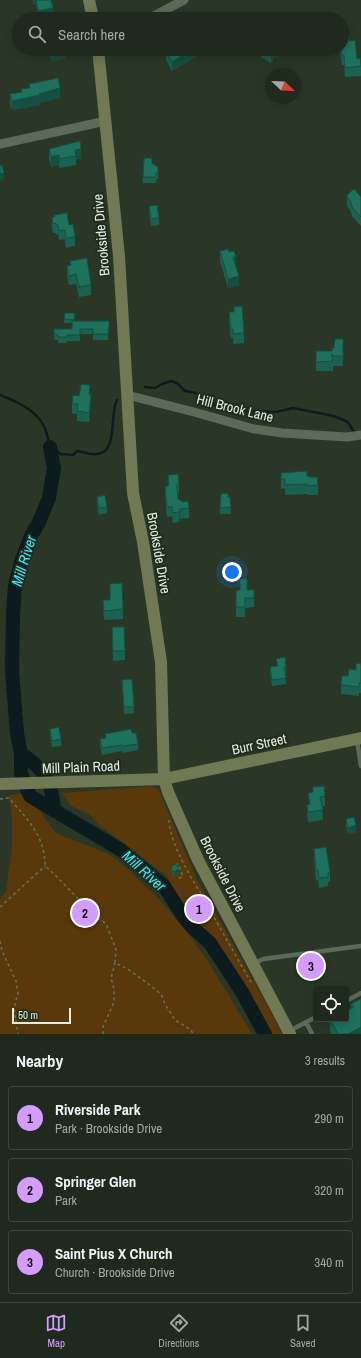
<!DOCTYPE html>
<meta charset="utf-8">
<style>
:root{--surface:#20291d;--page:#2d352a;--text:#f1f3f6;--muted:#a2a6a4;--line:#3d453b;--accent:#d49cfc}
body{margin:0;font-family:"Archivo Narrow",sans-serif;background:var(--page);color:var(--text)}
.controls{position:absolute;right:12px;bottom:12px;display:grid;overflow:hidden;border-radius:4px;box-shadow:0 2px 10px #0003}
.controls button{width:36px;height:36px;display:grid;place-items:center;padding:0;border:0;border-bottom:1px solid var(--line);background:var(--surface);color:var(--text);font:20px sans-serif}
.compass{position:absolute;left:265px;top:68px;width:36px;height:36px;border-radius:50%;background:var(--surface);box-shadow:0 2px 10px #0003;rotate:113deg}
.scale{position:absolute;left:12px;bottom:10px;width:59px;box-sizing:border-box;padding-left:4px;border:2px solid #e4ece1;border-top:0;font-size:11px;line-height:14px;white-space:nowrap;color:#e4ece1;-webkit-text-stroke:3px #202c1d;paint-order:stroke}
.you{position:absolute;left:232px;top:572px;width:14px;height:14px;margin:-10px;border:3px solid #fff;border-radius:50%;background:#1a73e8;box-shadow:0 0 0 6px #1a73e833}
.badge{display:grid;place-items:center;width:26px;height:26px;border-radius:50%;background:var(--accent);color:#111;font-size:13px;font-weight:700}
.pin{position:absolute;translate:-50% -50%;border:2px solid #fff;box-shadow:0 1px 4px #0006}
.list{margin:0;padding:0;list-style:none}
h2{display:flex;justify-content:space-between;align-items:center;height:52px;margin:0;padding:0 16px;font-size:17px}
h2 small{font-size:13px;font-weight:400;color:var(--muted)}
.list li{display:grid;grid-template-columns:26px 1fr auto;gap:12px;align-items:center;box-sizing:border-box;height:64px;margin:0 8px 8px;padding:0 8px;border:1px solid var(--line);border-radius:4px}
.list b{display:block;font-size:15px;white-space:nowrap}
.list p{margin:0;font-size:13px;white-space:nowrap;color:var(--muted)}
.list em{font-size:13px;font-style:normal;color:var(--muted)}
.icon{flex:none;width:22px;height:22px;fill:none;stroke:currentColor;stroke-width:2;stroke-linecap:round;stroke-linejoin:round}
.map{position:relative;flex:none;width:361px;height:1034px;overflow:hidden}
.search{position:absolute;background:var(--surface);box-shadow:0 2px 10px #0003;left:12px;right:12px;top:12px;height:44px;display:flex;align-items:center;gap:10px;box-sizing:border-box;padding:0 14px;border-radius:22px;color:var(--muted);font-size:15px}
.sheet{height:268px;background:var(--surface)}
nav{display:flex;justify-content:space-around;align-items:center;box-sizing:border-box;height:56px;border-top:1px solid var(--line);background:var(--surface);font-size:11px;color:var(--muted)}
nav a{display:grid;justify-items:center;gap:2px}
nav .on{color:var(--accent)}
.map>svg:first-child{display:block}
.green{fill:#59390b}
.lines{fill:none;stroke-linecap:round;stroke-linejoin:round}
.stream{stroke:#0c1b1d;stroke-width:2.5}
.river{stroke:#0c1b1d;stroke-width:14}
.path{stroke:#657162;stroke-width:1.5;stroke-dasharray:3 3;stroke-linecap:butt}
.lane{stroke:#5c6a58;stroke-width:4.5}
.street{stroke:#5c6a58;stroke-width:9}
.secondary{stroke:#707854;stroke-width:12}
.wall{fill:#196150}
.shaded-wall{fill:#144f41}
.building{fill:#1d715d;stroke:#144f41}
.labels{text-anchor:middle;stroke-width:4;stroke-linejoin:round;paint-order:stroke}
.street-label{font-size:14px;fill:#e4ece1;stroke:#202c1d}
.water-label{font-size:15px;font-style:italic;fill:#36e5fa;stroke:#202c1d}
</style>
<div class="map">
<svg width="361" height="1034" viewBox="0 0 361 1034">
<rect width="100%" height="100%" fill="#2a3727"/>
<path class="green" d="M 152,786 L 159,790 L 196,878 L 283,1034 L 270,1034 L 244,987 L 226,962 L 214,940 L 191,919 L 177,899 L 167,876 L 99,825 L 90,815 L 71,806 L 62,793 Z
M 23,794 L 39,810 L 55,832 L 65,837 L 109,854 L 128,869 L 159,899 L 183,927 L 206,958 L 252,1034 L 0,1034 L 0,899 L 6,891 L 12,847 L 12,820 L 9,795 Z"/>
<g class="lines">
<path class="stream" d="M 145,387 L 155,388 L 162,384 L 171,381 L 177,383 L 185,391 L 196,393 L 202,397
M 0,395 C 15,401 34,409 42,423 C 47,430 48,439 50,447 L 61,454 L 73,455 L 77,451 C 84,452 90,455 96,454 C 119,454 109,413 117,400
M 207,402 L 227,410 L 276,412 L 293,408 L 334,416 L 348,422 L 354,432"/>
<path class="river" d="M 50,447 L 54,468 L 49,498 L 39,522 L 31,536 L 22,559 L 15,585 L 13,615 L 12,671 L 17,733 L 21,754 L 21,773 L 26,787 L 30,796 L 121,850 L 164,886 L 183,916 L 191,926 L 210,943 L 242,992 L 265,1034
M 21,754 C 45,769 52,781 54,810"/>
<path class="path" d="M 0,799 L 9,798 C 28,820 45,836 45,866 L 55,875 L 90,911 L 106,924 L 116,949 L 115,963 L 126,968 L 146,982 L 161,994 L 165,1004 L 175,1020 L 191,1030 L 193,1034
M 169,820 C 170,848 198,887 211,912 C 225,936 237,959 251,982
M 175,865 L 178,864 L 183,876 L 178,879
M 0,907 L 45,866
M 0,941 L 2,951 L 16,981 L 18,993 L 14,1008 L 18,1034
M 103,1034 L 103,1027 L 114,1002 L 114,989 L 111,978 L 115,963"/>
<path class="lane" d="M 357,740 L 361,766
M 253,964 L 263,959 L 361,946
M 346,1001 L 361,993
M 306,1022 L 312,1034
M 289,1031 L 316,1017"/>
<path class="street" d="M 148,19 L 184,0
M 0,144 L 106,121
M 127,395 L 194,412 L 254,429 L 282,433 L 347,437 L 361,435"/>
<path class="secondary" d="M 89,0 L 93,19
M 98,49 L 119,256 L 133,493 L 143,542 L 161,662 L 164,779 L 168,792 L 198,860 L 290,1034
M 0,784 L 164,779 L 361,738"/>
</g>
<path class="wall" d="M 33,0 L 51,0 L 53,15 L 38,18 L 36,5 L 34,5 Z
M 342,36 L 349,41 L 357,59 L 361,63 L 361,76 L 345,77 L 344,65 L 342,65 L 340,52 L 340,49 L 342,49 Z
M 49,49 L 65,49 L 66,58 L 52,61 Z
M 204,49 L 204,52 L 172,71 L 166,60 L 166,50 Z
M 261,49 L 282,49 L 278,57 L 275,56 L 271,63 L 261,57 Z
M 29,84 L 60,98 L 40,103 L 40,105 L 12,110 L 10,104 L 10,94 L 21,92 L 21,89 L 29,88 Z
M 80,141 L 81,158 L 76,160 L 76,165 L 59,168 L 59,165 L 51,167 L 49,158 L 49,149 Z
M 152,164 L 155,166 L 158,166 L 158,179 L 156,179 L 156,183 L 143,183 L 143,177 Z
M 347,196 L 361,197 L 361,226 L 352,216 L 351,212 L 347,206 Z
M 149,206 L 159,218 L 159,225 L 151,226 L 149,213 Z
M 54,215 L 69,225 L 75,237 L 75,246 L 66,248 L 65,239 L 59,240 L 58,234 L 56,235 L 56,233 L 53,233 L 52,227 L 52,217 L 54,217 Z
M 220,251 L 229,252 L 236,266 L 239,285 L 228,288 L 220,261 Z
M 70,261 L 91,285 L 91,295 L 79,297 L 76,284 L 69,285 L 67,276 L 67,266 L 70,265 Z
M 234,307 L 244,333 L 244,343 L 233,344 L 233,338 L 231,338 L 229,322 L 229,312 L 234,312 Z
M 75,316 L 74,321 L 109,321 L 109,334 L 108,334 L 108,340 L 93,340 L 93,334 L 80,334 L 80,341 L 67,341 L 67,343 L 58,343 L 58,340 L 54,340 L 54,329 L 72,329 L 72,323 L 64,323 L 64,319 Z
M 343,339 L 343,366 L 333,366 L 333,371 L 316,371 L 316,351 L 332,351 Z
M 90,394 L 91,404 L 89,422 L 77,421 L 77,414 L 72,413 L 72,404 L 79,396 Z
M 281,473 L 307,476 L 318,485 L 318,495 L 307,495 L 307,494 L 285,495 L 285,488 L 281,489 Z
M 168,475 L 179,483 L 179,493 L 178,493 L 178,499 L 189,508 L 189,518 L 180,519 L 179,522 L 173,523 L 172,516 L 167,517 L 165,496 L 165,486 L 168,486 Z
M 97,497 L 107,507 L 107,513 L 99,515 L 97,503 Z
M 228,497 L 230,497 L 231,514 L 220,514 L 220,508 Z
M 110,584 L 123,609 L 123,619 L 104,620 L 103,600 L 110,600 Z
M 247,590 L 254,598 L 254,607 L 245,608 L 245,617 L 236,617 L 236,591 Z
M 112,627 L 125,651 L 125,660 L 113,661 Z
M 276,659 L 286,666 L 286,673 L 285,673 L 286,684 L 272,686 L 270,673 L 270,667 L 277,666 Z
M 361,664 L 361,693 L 359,693 L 359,696 L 341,694 L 341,685 Z
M 122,680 L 134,707 L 134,713 L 124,714 Z
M 50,729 L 61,739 L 61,746 L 52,747 L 50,735 Z
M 132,733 L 138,744 L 138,750 L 123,753 L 122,751 L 102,755 L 100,745 L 100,739 L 105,738 L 105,734 Z
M 313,787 L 325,796 L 325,806 L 322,806 L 323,820 L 308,822 L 307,814 L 307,805 L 309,804 L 308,793 L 313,792 Z
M 346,819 L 356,832 L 348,834 L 346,825 Z
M 314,849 L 330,872 L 330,882 L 328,882 L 328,886 L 319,888 L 318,880 L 316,880 L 314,859 Z
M 171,867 L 179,873 L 174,876 L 171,870 Z
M 361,999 L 361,1034 L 331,1034 L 330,1032 L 330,1019 L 351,1009 L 351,1004 Z"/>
<path class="shaded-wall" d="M 34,0 L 36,0 L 36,5 L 34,5 Z
M 53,8 L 53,15 L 38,18 L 38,11 Z
M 193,49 L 204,49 L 204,52 L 172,71 L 172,62 Z
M 274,49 L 275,49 L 275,56 L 271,63 L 271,53 Z
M 278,49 L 282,49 L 278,57 Z
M 66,52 L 66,58 L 52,61 L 52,55 Z
M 60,88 L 60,98 L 40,103 L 40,105 L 12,110 L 12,101 Z
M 81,149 L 81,158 L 76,160 L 75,150 Z
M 59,155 L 59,165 L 51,167 L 51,157 Z
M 4,173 L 4,179 L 0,181 L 0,174 Z
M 233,257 L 236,257 L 236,266 Z
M 239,276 L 239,285 L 228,288 L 228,279 Z
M 91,394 L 91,404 L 89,422 L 89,413 Z
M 180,509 L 180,519 L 179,522 L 179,512 Z
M 356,825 L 356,832 L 348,834 L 348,828 Z
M 179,869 L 179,873 L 174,876 L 174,872 Z
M 361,1027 L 361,1034 L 348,1034 Z"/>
<path class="building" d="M 36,0 L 51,0 L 53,8 L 38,11 Z
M 342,36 L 349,36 L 349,41 L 355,40 L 357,59 L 360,58 L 361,66 L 345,68 L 344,55 L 342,56 L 341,49 L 342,49 Z
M 51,49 L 65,49 L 66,52 L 52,55 Z
M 168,49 L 193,49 L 172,62 L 166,50 Z
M 264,49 L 274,49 L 271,53 Z
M 58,78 L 60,88 L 39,94 L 40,95 L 12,101 L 10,94 L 22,92 L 21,89 L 30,88 L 29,84 Z
M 80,141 L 81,149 L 75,150 L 76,156 L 59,159 L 59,155 L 51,157 L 49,149 Z
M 144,158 L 152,158 L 152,164 L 155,164 L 155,166 L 158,166 L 158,173 L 156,173 L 156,177 L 143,177 Z
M 2,165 L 4,173 L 0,174 L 0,166 Z
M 354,189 L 361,197 L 361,217 L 352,207 L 351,202 L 347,196 L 347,195 Z
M 157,205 L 159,218 L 151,219 L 149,206 Z
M 67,213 L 69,225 L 73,224 L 75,237 L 66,238 L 65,230 L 59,231 L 58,225 L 56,225 L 56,223 L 53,224 L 52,217 L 55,217 L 54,215 Z
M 228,249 L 229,252 L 234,251 L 236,257 L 233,257 L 239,276 L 228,279 L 220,251 Z
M 87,258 L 91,285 L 79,287 L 76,274 L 69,276 L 67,266 L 71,265 L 70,261 Z
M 242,306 L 244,333 L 233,334 L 233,329 L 231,329 L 229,312 L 234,312 L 234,307 Z
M 65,313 L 75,313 L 74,320 L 64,319 Z
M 72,321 L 109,321 L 109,328 L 108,328 L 108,334 L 93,334 L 93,329 L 80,329 L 80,335 L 67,335 L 67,337 L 58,337 L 58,335 L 54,334 L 54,329 L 72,329 Z
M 335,339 L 343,339 L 343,356 L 333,356 L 332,354 L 333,361 L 316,362 L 316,351 L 332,351 L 332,348 L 334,348 Z
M 81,384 L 90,385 L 89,394 L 91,394 L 89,413 L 77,411 L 78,404 L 72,404 L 73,395 L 79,396 Z
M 307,471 L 307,476 L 309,476 L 309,477 L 317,477 L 318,485 L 307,486 L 307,484 L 285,485 L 285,479 L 281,479 L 281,473 Z
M 178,474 L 179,483 L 177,484 L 178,499 L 183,502 L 188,501 L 189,508 L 180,509 L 179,512 L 173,513 L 172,507 L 167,507 L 165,486 L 169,486 L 168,475 Z
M 228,493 L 228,497 L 230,497 L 231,507 L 220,508 L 221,494 Z
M 105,495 L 107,507 L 99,508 L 97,497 Z
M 240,579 L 247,579 L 247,590 L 254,590 L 254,598 L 245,598 L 245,607 L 236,607 L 236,591 L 240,590 Z
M 122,583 L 123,609 L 104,611 L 103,600 L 110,600 L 110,584 Z
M 112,627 L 124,627 L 125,651 L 113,651 Z
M 285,657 L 286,666 L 284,667 L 286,678 L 272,680 L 270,667 L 278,666 L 276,659 Z
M 356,663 L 361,664 L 361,683 L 359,683 L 359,687 L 341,685 L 342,676 L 348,676 L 349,669 L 356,670 Z
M 132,679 L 134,707 L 124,707 L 122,680 Z
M 59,727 L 61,739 L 52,741 L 50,729 Z
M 131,729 L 132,733 L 136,733 L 138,744 L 123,746 L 122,745 L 102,748 L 100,739 L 106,738 L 105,734 Z
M 324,786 L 325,796 L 320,797 L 323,810 L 308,812 L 307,805 L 310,804 L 308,793 L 313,792 L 313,787 Z
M 354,817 L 356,825 L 348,828 L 346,819 Z
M 326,847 L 330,872 L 328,873 L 328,877 L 319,878 L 318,870 L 316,870 L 314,849 Z
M 176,864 L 179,869 L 174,872 L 171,867 Z
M 361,999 L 361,1027 L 348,1034 L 338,1034 L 330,1019 L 346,1019 L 346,1011 L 354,1007 L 351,1004 Z"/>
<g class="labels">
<g class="street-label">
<text transform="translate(101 235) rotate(-95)" y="5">Brookside Drive</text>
<text transform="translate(235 408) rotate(14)" y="5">Hill Brook Lane</text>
<text transform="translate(159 553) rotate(80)" y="5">Brookside Drive</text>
<text transform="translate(259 744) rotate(-12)" y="5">Burr Street</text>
<text transform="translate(81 767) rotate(-2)" y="5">Mill Plain Road</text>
<text transform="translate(223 874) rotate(63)" y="5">Brookside Drive</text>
</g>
<g class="water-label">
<text transform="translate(24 561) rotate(-73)" y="5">Mill River</text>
<text transform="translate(144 871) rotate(42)" y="5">Mill River</text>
</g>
</g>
</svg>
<div class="controls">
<button><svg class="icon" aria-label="locate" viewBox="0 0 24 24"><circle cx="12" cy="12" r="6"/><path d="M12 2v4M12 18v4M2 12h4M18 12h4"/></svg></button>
</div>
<svg class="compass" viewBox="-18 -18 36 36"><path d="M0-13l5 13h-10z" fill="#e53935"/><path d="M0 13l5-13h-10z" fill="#a2a6a4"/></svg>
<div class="scale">50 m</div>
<div class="you"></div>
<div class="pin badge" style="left:199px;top:909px">1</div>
<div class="pin badge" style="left:85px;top:913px">2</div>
<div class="pin badge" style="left:311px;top:966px">3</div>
<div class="search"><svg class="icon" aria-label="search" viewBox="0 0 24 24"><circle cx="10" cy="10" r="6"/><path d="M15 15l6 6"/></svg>Search here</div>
</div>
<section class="sheet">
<h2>Nearby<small>3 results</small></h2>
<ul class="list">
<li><span class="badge">1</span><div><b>Riverside Park</b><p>Park · Brookside Drive</p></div><em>290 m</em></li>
<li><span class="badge">2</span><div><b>Springer Glen</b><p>Park</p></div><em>320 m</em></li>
<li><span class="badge">3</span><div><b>Saint Pius X Church</b><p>Church · Brookside Drive</p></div><em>340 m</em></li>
</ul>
</section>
<nav>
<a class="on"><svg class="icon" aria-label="map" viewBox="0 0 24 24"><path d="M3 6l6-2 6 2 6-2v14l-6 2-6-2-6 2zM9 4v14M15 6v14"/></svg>Map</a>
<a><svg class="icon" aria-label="directions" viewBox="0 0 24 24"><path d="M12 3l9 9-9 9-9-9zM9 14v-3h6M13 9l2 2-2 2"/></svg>Directions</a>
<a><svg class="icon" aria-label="saved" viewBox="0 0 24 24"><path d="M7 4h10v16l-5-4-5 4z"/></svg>Saved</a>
</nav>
